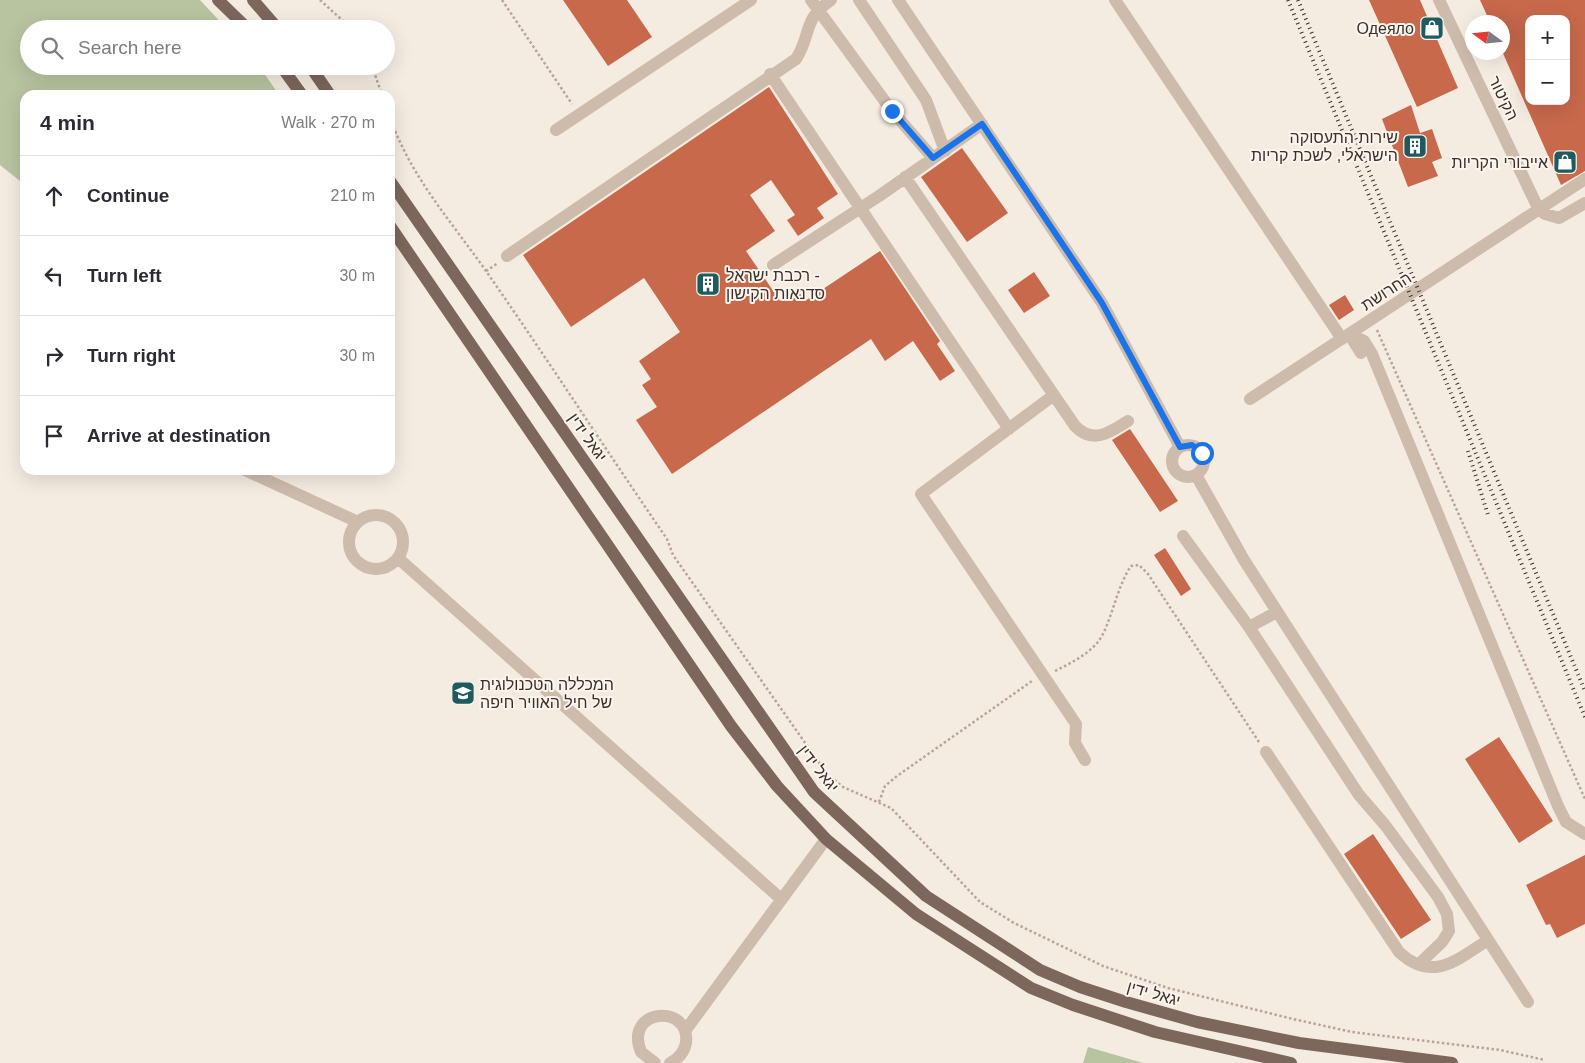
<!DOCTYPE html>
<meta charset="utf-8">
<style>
:root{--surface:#fff;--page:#f7f7f7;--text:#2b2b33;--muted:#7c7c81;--line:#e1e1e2}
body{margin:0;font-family:Helvetica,"Noto Sans Hebrew",sans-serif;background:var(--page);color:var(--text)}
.controls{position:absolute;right:15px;top:15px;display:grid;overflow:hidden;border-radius:10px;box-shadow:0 5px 20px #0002}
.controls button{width:45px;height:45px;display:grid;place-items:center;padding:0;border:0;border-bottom:1px solid var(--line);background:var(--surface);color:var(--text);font:25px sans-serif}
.compass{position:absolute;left:1465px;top:15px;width:45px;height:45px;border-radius:50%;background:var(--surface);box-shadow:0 5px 20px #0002;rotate:285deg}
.stop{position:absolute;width:15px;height:15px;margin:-11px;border:4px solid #1a73e8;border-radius:50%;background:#fff}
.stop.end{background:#1a73e8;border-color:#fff;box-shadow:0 1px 5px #0008}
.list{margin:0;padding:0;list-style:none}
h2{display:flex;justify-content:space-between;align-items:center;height:65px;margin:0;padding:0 20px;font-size:21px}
h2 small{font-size:16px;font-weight:400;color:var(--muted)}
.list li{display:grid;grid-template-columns:32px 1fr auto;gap:15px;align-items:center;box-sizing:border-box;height:80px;padding:0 20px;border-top:1px solid var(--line)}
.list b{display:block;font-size:19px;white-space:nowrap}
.list em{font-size:16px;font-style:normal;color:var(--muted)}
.icon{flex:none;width:28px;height:28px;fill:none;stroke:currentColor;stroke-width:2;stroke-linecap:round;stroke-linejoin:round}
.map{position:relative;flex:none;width:1585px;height:1063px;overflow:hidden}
.search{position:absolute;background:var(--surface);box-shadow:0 5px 20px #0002;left:20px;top:20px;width:375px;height:55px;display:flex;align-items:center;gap:12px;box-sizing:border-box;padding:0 18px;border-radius:28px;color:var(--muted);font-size:19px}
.panel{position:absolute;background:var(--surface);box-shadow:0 5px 20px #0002;left:20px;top:90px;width:375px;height:385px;border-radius:15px}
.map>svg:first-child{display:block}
.green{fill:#b8c4a0}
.building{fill:#c8694b;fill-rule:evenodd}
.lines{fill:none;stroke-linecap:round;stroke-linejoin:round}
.path{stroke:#b9a596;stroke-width:2.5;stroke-dasharray:2.5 2.5;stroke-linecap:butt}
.minor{stroke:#cdbbac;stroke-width:12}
.major{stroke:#7d675c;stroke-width:12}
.rail{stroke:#3b302b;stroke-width:4;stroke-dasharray:1 4;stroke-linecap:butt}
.route{stroke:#1a73e8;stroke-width:6}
.labels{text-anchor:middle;stroke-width:4;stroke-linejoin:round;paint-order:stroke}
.poi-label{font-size:16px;fill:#3b302b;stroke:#fbf5ee;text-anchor:end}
.street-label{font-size:16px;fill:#3b302b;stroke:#fbf5ee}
</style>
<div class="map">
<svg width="1585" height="1063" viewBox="0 0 1585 1063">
<rect width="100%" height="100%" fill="#f4ebe1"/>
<path class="green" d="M 0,0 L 200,0 L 227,29 L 29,29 L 29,66 L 259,66 L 277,92 L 275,95 L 25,95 L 25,185 L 0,165 Z
M 1088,1047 L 1143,1063 L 1083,1063 Z"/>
<path class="building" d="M 563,0 L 627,0 L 652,37 L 608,66 Z
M 1369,0 L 1420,0 L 1458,88 L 1417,107 Z
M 1480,0 L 1585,0 L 1585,171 L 1561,185 L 1502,51 L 1502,22 L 1490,22 ZM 1529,19 L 1566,19 L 1566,101 L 1529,101 Z
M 769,87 L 838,194 L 817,208 L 824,218 L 798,236 L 787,220 L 795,215 L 771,180 L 750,195 L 775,231 L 746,251 L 780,301 L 797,289 L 805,301 L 880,251 L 940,341 L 937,344 L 955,371 L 940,381 L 913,341 L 885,361 L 871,339 L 672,474 L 636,420 L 657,407 L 642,385 L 651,379 L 639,361 L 680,332 L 644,278 L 571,327 L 523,255 Z
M 1411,105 L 1420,133 L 1432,129 L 1442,158 L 1432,162 L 1438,176 L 1408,187 L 1382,119 Z
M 962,148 L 1008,213 L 967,242 L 921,177 Z
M 1034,272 L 1050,296 L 1024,313 L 1008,290 Z
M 1345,295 L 1354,310 L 1339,320 L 1329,305 Z
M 1130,429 L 1178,501 L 1160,512 L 1112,440 Z
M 1165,548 L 1191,589 L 1181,596 L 1154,555 Z
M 1499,737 L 1553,821 L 1519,843 L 1465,759 Z
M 1373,834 L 1431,920 L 1401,939 L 1344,854 Z
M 1585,855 L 1585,924 L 1557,938 L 1550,924 L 1546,925 L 1526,885 Z"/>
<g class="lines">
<path class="path" d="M 320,0 L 352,29
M 502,0 L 572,104
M 372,66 L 382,95
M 390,117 C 410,176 451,221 486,271 C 548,360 606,450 667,539 L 673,555 L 827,774 L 843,787 L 891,808 L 980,902 L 1014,923 L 1103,966 L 1168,988 L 1293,1019 L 1352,1032 L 1500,1050 L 1545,1060
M 486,271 L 498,263
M 1377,330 L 1585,799
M 1055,671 C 1071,663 1087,655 1098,642 C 1111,625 1116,588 1131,566 L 1139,565 L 1148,574 L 1259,742
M 879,802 L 885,786 L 897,776 L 1032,681"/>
<path class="minor" d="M 811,0 L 892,111 L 933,158
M 859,0 L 926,100 L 945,151
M 898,0 L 1102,303 L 1180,447
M 1115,0 L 1342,339
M 1439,0 L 1539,210 L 1545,214 L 1559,218 L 1585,203
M 770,74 L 1009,429
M 556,130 L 751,0
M 905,177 L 1075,426 C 1093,445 1111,432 1128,421
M 507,256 L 796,59 C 812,34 802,20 831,0
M 773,265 L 879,196 L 982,124
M 1349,334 L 1364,341 L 1372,354 L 1558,806 L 1566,822 L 1585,834
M 1349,334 L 1361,353
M 1054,395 L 921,494 L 1076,724 L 1075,743 L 1085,760
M 1250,399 L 1585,179
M1172 461a16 16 0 1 1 32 0a16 16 0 1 1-32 0Z
M 245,470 L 358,522
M 1196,475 L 1244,560 L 1528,1002
M349 542a27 27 0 1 1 54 0a27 27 0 1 1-54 0Z
M 1183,536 L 1249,627 L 1359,795 L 1385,825 L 1438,897 L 1447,914 L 1449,931 L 1442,942 L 1419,964
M 398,558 L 781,899
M 1249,627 L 1277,612
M 1266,752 L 1399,952 C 1432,983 1457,960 1488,940
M 685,1031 L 826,839
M 655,1063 L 641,1052 C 623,1008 691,1003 686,1043 C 684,1053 678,1059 670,1063"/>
<path class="major" d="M 218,0 L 248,29
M 253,0 L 278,29
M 281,66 L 302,95
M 310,66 L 330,95
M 390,181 L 814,792 L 926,896 L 1040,970 L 1080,987 L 1126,1002 L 1197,1022 L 1299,1043 L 1452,1063
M 390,226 L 731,726 L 777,786 L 826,839 L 916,914 L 1031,988 L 1073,1005 L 1155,1032 L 1291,1063"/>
<path class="rail" d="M 1288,0 L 1585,717
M 1298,0 L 1585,691
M 1468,451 L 1488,515"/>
</g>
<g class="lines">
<path class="route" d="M 892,111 L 933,158 L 982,124 L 1102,303 L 1180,447 L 1192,445 L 1202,453"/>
</g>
<defs>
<g id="shop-square" transform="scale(1.25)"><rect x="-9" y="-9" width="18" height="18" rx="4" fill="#1f5a5e" stroke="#fbf5ee"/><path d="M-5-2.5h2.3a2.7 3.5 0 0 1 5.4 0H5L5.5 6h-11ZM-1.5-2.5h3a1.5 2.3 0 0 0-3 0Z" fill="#fff"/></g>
<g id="building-square" transform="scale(1.25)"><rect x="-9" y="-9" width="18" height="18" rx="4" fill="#1f5a5e" stroke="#fbf5ee"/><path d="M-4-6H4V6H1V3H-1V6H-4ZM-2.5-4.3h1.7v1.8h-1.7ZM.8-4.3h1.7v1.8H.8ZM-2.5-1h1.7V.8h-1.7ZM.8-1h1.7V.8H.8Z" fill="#fff"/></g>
<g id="university-square" transform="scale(1.25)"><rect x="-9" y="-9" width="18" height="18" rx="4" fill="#1f5a5e" stroke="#fbf5ee"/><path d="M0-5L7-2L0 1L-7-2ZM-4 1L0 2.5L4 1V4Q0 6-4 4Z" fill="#fff"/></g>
</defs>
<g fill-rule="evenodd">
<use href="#shop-square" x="1432" y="28"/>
<use href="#building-square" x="1415" y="146"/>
<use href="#shop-square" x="1565" y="162"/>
<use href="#building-square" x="708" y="284"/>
<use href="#university-square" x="463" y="693"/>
</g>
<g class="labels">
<g class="poi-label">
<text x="1414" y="34">Одеяло</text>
<text x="1398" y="143">שירות התעסוקה<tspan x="1398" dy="18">הישראלי, לשכת קריות</tspan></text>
<text x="1548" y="168">אייבורי הקריות</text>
<text x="726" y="281" text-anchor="start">רכבת ישראל -<tspan x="726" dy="18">סדנאות הקישון</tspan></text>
<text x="480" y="690" text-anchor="start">המכללה הטכנולוגית<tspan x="480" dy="18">של חיל האוויר חיפה</tspan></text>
</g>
<g class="street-label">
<text transform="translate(1504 98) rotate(64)" y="6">הקיטור</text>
<text transform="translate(1386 291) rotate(-33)" y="6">החרושת</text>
<text transform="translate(588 437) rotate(55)" y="6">יגאל ידין</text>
<text transform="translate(819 768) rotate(52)" y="6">יגאל ידין</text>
<text transform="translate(1154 993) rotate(16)" y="6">יגאל ידין</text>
</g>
</g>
</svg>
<div class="controls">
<button>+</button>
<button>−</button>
</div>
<svg class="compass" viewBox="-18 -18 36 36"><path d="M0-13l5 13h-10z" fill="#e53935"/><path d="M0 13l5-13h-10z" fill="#7c7c81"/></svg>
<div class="stop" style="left:1202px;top:453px"></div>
<div class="stop end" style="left:892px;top:111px"></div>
<div class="search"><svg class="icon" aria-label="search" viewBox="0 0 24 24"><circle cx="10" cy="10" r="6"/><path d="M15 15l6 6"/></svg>Search here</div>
<section class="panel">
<h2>4 min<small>Walk · 270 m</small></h2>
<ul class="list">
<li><svg class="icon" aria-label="ahead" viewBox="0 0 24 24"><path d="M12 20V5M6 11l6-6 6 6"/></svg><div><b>Continue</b></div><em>210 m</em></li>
<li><svg class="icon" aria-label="left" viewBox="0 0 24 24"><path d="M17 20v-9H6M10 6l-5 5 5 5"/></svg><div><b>Turn left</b></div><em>30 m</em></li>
<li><svg class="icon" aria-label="right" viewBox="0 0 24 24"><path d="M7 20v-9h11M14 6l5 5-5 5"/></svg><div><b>Turn right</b></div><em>30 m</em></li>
<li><svg class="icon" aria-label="arrive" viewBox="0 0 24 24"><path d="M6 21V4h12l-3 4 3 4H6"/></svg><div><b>Arrive at destination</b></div></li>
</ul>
</section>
</div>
